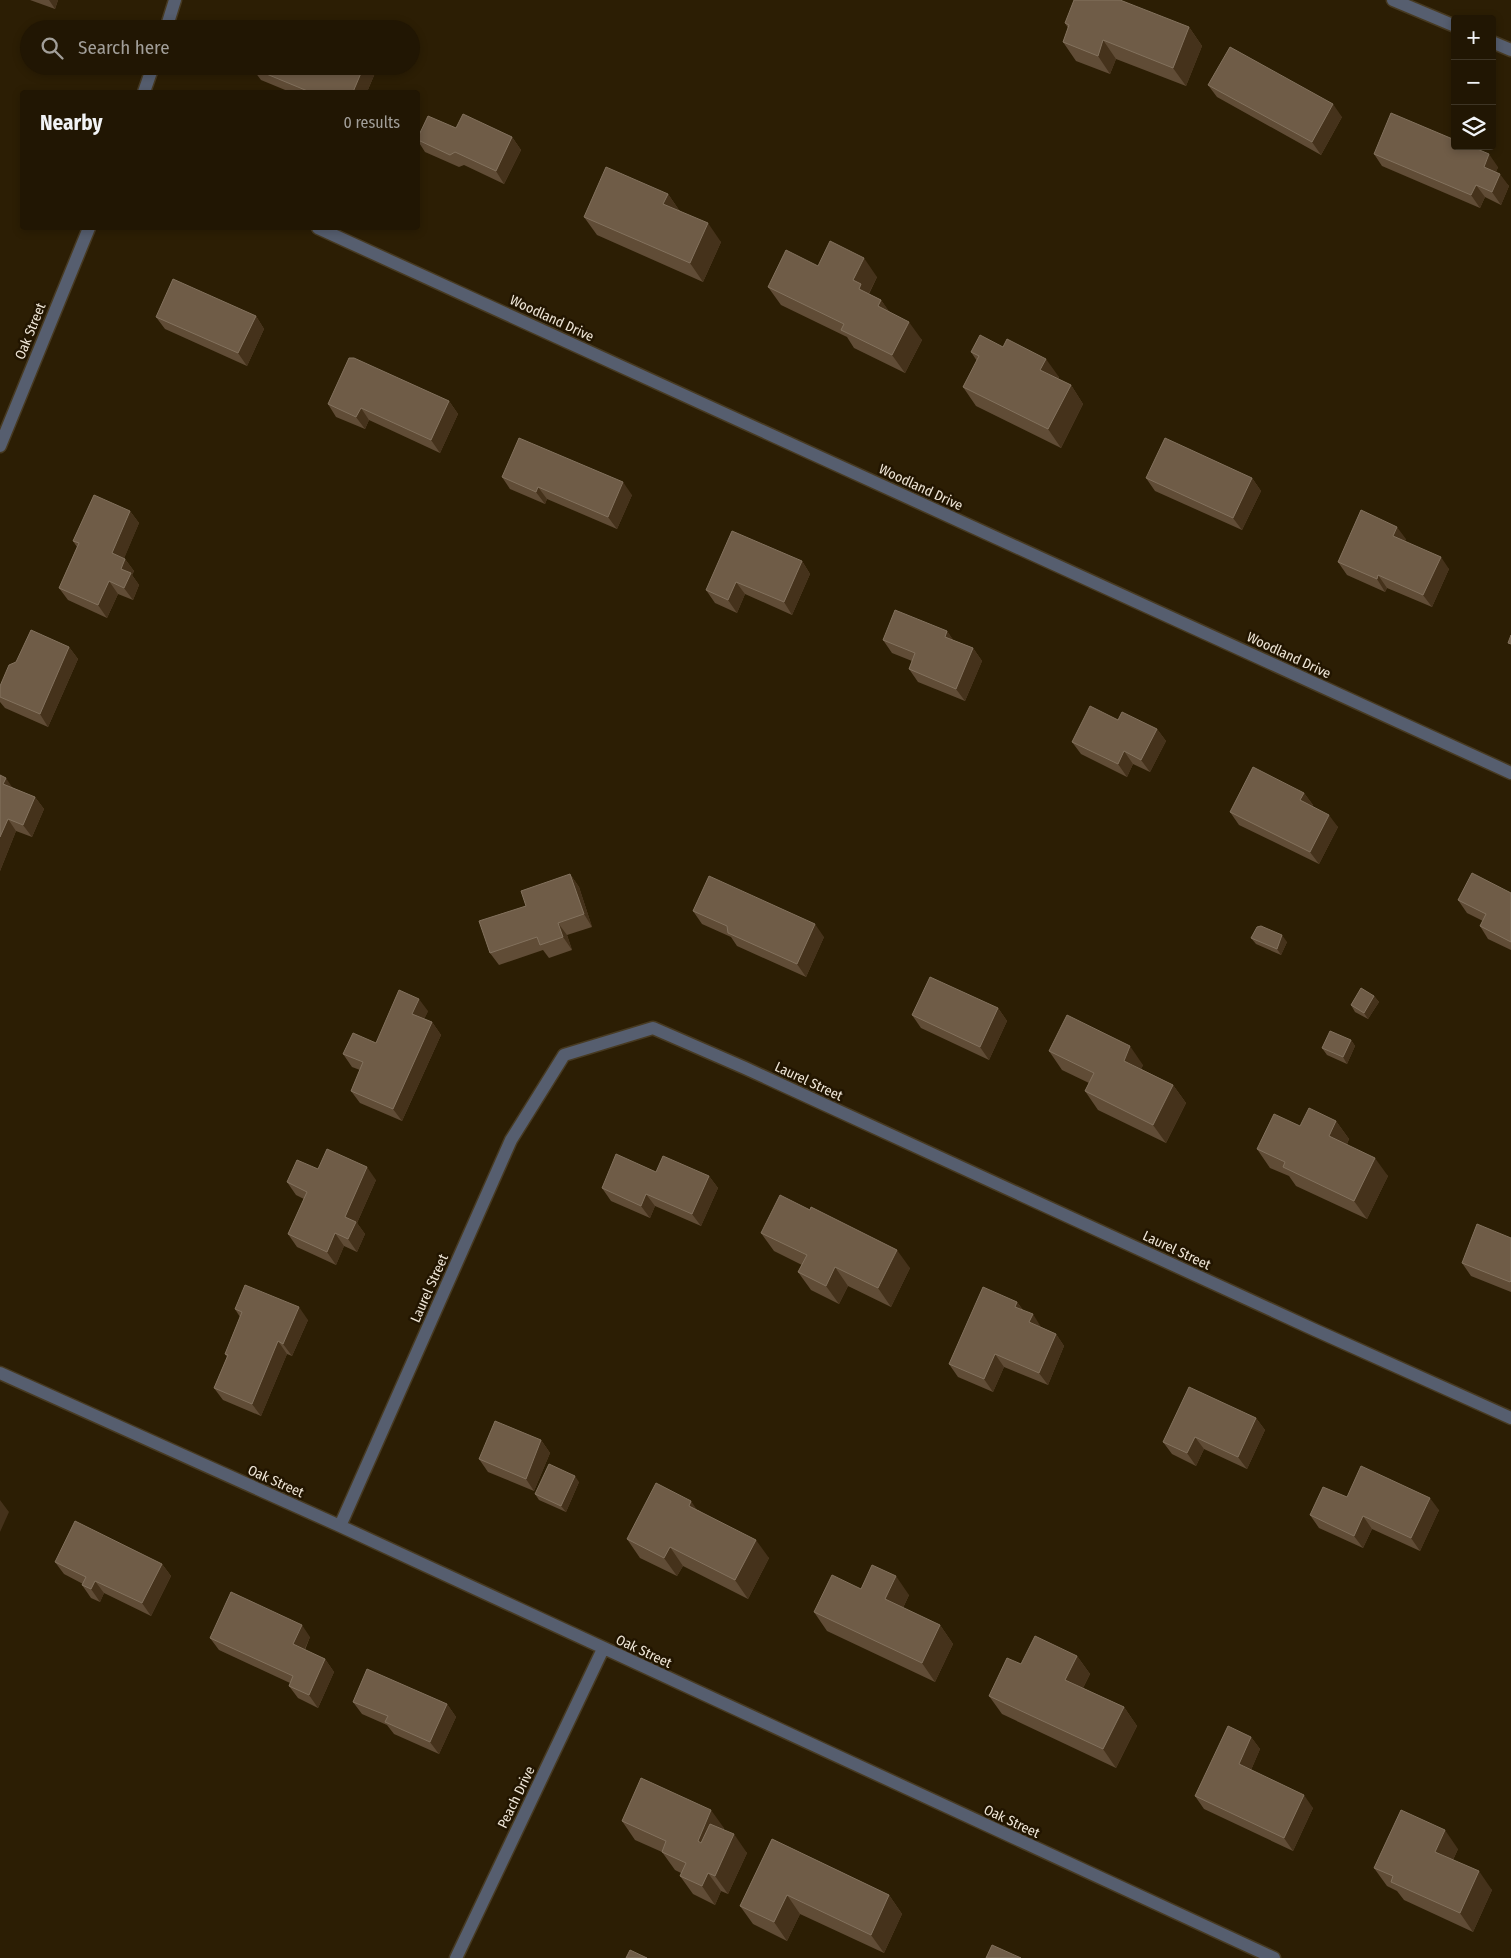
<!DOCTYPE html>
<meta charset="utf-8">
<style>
:root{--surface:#211603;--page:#291f0d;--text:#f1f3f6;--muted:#a29f9a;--line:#3e3525}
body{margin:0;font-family:"Fira Sans Condensed",sans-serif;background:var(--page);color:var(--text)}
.controls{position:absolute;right:15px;top:15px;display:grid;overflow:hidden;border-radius:5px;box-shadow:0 2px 8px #0003}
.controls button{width:45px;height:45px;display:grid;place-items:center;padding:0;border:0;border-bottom:1px solid var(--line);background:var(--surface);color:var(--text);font:25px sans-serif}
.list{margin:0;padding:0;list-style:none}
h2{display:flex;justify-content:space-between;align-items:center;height:65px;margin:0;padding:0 20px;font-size:21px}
h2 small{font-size:16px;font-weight:400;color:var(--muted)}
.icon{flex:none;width:28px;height:28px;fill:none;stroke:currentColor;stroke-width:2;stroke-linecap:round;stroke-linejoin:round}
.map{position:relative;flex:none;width:1511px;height:1958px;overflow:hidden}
.search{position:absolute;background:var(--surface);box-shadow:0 2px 8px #0003;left:20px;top:20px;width:400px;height:55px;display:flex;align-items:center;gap:12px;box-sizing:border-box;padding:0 18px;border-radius:28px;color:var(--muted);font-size:19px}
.panel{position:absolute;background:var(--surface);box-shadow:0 2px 8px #0003;left:20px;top:90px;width:400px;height:140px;border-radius:5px}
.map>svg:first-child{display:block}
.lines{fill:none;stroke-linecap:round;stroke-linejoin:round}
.minor-casing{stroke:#473a22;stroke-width:15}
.minor{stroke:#565e6f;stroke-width:12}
.wall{fill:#604c36}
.shaded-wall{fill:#45321b}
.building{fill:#6f5c47;stroke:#83725e}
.labels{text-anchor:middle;stroke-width:5;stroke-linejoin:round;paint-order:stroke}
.street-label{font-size:14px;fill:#efe6d7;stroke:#221500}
</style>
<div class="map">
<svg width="1511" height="1958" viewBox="0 0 1511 1958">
<rect width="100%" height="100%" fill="#2c1e04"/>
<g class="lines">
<g class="minor-casing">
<path id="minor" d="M 1393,0 L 1455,26
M 166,29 L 175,0
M 1492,42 L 1511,50
M 144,92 L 153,66
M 318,228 L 1511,773
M 0,446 L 89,228
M 0,1373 L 340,1526 L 1274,1958
M 340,1526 L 511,1140 L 564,1055 L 653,1028 L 745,1068 L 1315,1330 L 1511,1418
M 456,1958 L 603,1649"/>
</g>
<use href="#minor" class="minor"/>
</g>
<path class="wall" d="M 30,0 L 58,0 L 55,9 Z
M 1065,23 L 1189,27 L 1202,46 L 1186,86 L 1116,59 L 1110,74 L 1076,61 L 1063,42 L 1068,28 Z
M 253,66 L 378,66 L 367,92 L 290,92 L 261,80 L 252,68 Z
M 1208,85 L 1342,117 L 1321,155 L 1217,97 Z
M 456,128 L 512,137 L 521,150 L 504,184 L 464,165 L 459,167 L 425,152 L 418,141 L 418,137 Z
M 1374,154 L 1498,167 L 1496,172 L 1509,186 L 1501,205 L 1485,197 L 1480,208 L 1382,166 Z
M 668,194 L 679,210 L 721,242 L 703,282 L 597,235 L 584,217 Z
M 818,266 L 877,277 L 869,294 L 881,300 L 889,312 L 922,340 L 905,373 L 854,348 L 847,337 L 781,305 L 768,287 Z
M 256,316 L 264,329 L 247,366 L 165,329 L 156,317 Z
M 971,352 L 1059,377 L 1058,379 L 1071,385 L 1083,404 L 1061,448 L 976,406 L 963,387 L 977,361 Z
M 449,401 L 458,414 L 440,453 L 369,420 L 365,429 L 336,417 L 328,404 Z
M 502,477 L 632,495 L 617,529 L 547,499 L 545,504 L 510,489 Z
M 1146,478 L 1252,478 L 1261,491 L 1242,530 L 1155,491 Z
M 130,511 L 139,523 L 124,558 L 125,559 L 134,571 L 132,575 L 139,585 L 133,600 L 118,594 L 107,618 L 68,600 L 59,588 L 77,547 L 73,541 Z
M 1406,539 L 1405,541 L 1449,569 L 1432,607 L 1387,588 L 1385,592 L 1347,575 L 1338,562 Z
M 802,561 L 810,574 L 792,615 L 745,594 L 737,613 L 715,603 L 706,590 Z
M 947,631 L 953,640 L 973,648 L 982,661 L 965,701 L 918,682 L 909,669 L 912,661 L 892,653 L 883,640 Z
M 69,647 L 78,659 L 48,727 L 5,708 L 0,702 L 0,686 Z
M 1157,729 L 1166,741 L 1150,772 L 1133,764 L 1127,777 L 1081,754 L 1072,742 Z
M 0,775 L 13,788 L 35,797 L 44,809 L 32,837 L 16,831 L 0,871 Z
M 1304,793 L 1313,805 L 1312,806 L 1338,827 L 1319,864 L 1239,825 L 1230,812 Z
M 570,874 L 579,887 L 592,927 L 567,935 L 572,950 L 549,958 L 543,950 L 499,965 L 490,953 L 526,906 Z
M 1511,893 L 1511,950 L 1488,939 L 1480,926 L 1483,921 L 1467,913 L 1458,900 Z
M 693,911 L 824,937 L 806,977 L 737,946 L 731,937 L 702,924 Z
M 1251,938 L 1287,942 L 1281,955 L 1256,944 Z
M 1374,996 L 1379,1002 L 1368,1019 L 1355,1012 L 1351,1005 Z
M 998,1008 L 1007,1021 L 989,1060 L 921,1028 L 912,1015 Z
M 428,1011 L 424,1019 L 432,1022 L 441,1035 L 402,1121 L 360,1103 L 351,1091 L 360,1070 L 352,1067 L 343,1054 L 376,1043 Z
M 1351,1040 L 1355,1046 L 1347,1064 L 1327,1055 L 1322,1048 Z
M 1049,1051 L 1143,1065 L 1141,1069 L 1173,1085 L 1186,1103 L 1166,1143 L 1098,1110 L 1085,1091 L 1089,1083 L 1062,1070 Z
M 1336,1121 L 1349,1139 L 1347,1144 L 1388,1176 L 1367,1219 L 1296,1186 L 1289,1176 L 1270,1168 L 1257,1149 L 1300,1126 Z
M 318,1169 L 376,1180 L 357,1223 L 365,1234 L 357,1252 L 344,1246 L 336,1265 L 297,1247 L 288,1234 L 304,1199 L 296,1195 L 287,1182 Z
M 656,1172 L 709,1176 L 718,1188 L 701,1226 L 655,1206 L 650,1218 L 611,1201 L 602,1188 Z
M 761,1233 L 910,1268 L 891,1307 L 848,1286 L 839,1304 L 811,1290 L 798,1272 L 802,1265 L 774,1251 Z
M 1511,1238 L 1511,1292 L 1471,1276 L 1462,1263 Z
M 1017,1302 L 1023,1310 L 1041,1327 L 1056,1334 L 1064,1346 L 1048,1385 L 1004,1367 L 993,1392 L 958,1377 L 949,1364 Z
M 235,1309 L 308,1320 L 292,1356 L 287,1354 L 261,1416 L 223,1400 L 214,1388 L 227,1357 L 225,1354 L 240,1317 Z
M 1256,1418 L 1265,1430 L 1247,1469 L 1204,1449 L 1196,1466 L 1172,1454 L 1163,1442 Z
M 541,1440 L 550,1453 L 534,1491 L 488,1472 L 479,1459 Z
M 579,1482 L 566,1512 L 539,1500 L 535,1494 Z
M 1347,1497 L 1439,1510 L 1420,1551 L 1372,1529 L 1363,1548 L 1319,1528 L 1310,1515 Z
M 698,1510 L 769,1558 L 748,1599 L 683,1566 L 677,1576 L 640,1558 L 627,1539 Z
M 55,1562 L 162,1564 L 171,1576 L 151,1616 L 104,1593 L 100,1602 L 91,1598 L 82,1585 L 83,1584 L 64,1574 Z
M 861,1589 L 909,1595 L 903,1608 L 940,1625 L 953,1644 L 935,1682 L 827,1631 L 814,1612 Z
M 310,1637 L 305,1650 L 325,1659 L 334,1672 L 318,1708 L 298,1698 L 289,1686 L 290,1683 L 219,1650 L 210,1638 Z
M 1077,1656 L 1090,1674 L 1083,1688 L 1124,1707 L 1137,1726 L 1116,1768 L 1002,1714 L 989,1696 L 1021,1664 Z
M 353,1702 L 447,1704 L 456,1717 L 439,1754 L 394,1734 L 387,1725 L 362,1714 Z
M 1251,1737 L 1260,1749 L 1251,1770 L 1313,1808 L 1293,1851 L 1204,1809 L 1195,1796 Z
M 622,1821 L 724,1828 L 724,1830 L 747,1853 L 728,1894 L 721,1891 L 715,1905 L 693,1894 L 680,1876 L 681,1873 L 675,1870 L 662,1852 L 635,1840 Z
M 772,1839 L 889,1895 L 902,1914 L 884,1953 L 800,1914 L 787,1941 L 753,1924 L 740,1906 Z
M 1458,1849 L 1453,1860 L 1492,1890 L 1473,1932 L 1404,1900 L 1397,1891 L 1387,1886 L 1374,1868 Z"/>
<path class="shaded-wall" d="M 49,0 L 58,0 L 55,9 Z
M 1189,27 L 1202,46 L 1186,86 L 1173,68 Z
M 1103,40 L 1116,59 L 1110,74 L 1098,56 Z
M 364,66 L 378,66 L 367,92 L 353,92 Z
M 1333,104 L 1342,117 L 1321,155 L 1312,142 Z
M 512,137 L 521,150 L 504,184 L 496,171 Z
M 1489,154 L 1498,167 L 1493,180 L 1484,167 Z
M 1500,174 L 1509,186 L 1501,205 L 1492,192 Z
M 1476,185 L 1485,197 L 1480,208 L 1471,195 Z
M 668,194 L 681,213 L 663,204 Z
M 708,223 L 721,242 L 703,282 L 690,263 Z
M 864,258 L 877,277 L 868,295 L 859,289 L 853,280 Z
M 881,300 L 894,318 L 878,306 Z
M 256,316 L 264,329 L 247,366 L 238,353 Z
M 909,322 L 922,340 L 905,373 L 892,355 Z
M 1046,359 L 1059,377 L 1053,388 L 1040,370 Z
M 1071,385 L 1083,404 L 1061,448 L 1048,429 Z
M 449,401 L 458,414 L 440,453 L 431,440 Z
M 361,408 L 369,420 L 365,429 L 356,417 Z
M 1252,478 L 1261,491 L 1242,530 L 1233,518 Z
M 623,482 L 632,495 L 617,529 L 608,517 Z
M 538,487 L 547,499 L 545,504 L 536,492 Z
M 130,511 L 139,523 L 121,566 L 112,553 Z
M 1397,527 L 1406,539 L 1402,548 L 1393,536 Z
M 1441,557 L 1449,569 L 1432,607 L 1423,595 Z
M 125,559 L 134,571 L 132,575 L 139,585 L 133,600 L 124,588 L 121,569 Z
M 802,561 L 810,574 L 792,615 L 784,602 Z
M 1378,575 L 1387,588 L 1385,592 L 1377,579 Z
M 109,581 L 118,594 L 107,618 L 98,605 Z
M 736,582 L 745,594 L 737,613 L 728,600 Z
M 947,631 L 956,644 L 945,637 Z
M 69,647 L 78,659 L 48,727 L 40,714 Z
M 973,648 L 982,661 L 965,701 L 956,689 Z
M 1157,729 L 1166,741 L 1150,772 L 1141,760 Z
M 1124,751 L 1133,764 L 1127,777 L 1118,764 Z
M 6,778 L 14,790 L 3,784 Z
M 1304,793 L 1313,805 L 1309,813 L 1300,800 Z
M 35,797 L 44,809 L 32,837 L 23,825 Z
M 1329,815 L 1338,827 L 1319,864 L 1310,852 Z
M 8,819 L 16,831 L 0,871 L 0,837 Z
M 570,874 L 579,887 L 592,927 L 584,914 Z
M 558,923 L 567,935 L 572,950 L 563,937 Z
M 815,924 L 824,937 L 806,977 L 797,964 Z
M 1282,935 L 1287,942 L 1281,955 L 1277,949 Z
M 1374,996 L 1379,1002 L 1368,1019 L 1364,1013 Z
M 419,999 L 428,1011 L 421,1026 L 412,1014 Z
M 998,1008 L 1007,1021 L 989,1060 L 980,1047 Z
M 432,1022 L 441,1035 L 402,1121 L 393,1109 Z
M 1351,1040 L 1355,1046 L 1347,1064 L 1343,1057 Z
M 1130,1046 L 1143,1065 L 1137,1079 L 1124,1061 Z
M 1173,1085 L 1186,1103 L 1166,1143 L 1153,1125 Z
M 1336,1121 L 1349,1139 L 1342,1155 L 1329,1136 Z
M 1375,1158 L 1388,1176 L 1367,1219 L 1354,1201 Z
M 367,1167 L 376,1180 L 357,1223 L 365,1234 L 357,1252 L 348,1239 L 345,1217 Z
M 709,1176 L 718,1188 L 701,1226 L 692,1214 Z
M 646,1194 L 655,1206 L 650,1218 L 641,1206 Z
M 335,1233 L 344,1246 L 336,1265 L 327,1252 Z
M 897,1250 L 910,1268 L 891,1307 L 878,1288 Z
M 835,1267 L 848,1286 L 839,1304 L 826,1286 Z
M 1017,1302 L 1026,1315 L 1015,1307 Z
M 299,1307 L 308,1320 L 292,1356 L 283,1344 Z
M 1033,1314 L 1041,1327 L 1038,1335 L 1029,1322 Z
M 1056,1334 L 1064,1346 L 1048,1385 L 1039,1373 Z
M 278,1341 L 287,1354 L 261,1416 L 252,1404 Z
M 995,1354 L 1004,1367 L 993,1392 L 984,1379 Z
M 1256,1418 L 1265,1430 L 1247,1469 L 1238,1457 Z
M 1195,1437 L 1204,1449 L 1196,1466 L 1187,1453 Z
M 541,1440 L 550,1453 L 534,1491 L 526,1479 Z
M 575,1476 L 579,1482 L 566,1512 L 561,1506 Z
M 1430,1498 L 1439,1510 L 1420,1551 L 1411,1538 Z
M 0,1500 L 9,1512 L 0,1532 Z
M 691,1501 L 704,1520 L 689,1506 Z
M 1363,1516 L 1372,1529 L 1363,1548 L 1354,1536 Z
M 756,1540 L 769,1558 L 748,1599 L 735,1580 Z
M 670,1547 L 683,1566 L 677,1576 L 664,1558 Z
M 162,1564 L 171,1576 L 151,1616 L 142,1603 Z
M 896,1576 L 909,1595 L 898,1618 L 885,1599 Z
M 95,1581 L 104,1593 L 100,1602 L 91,1589 Z
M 302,1625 L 310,1637 L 301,1657 L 293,1644 Z
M 940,1625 L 953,1644 L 935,1682 L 922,1663 Z
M 1077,1656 L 1090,1674 L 1078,1698 L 1065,1680 Z
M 325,1659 L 334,1672 L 318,1708 L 309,1695 Z
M 447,1704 L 456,1717 L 439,1754 L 430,1742 Z
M 1124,1707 L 1137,1726 L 1116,1768 L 1103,1749 Z
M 1251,1737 L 1260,1749 L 1248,1777 L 1239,1764 Z
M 1304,1795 L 1313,1808 L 1293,1851 L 1284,1838 Z
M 711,1810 L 724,1828 L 710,1859 L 698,1841 Z
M 1445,1830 L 1458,1849 L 1448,1870 L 1435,1852 Z
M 734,1834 L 747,1853 L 728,1894 L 715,1876 Z
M 1479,1871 L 1492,1890 L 1473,1932 L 1460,1913 Z
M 708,1873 L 721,1891 L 715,1905 L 702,1886 Z
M 787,1895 L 800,1914 L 787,1941 L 774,1922 Z
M 889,1895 L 902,1914 L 884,1953 L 871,1935 Z"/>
<path class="building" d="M 1074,0 L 1120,0 L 1189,27 L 1173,68 L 1103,40 L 1098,56 L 1063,42 L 1069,25 L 1065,23 Z
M 1230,47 L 1333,104 L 1312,142 L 1208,85 Z
M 253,66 L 364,66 L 353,92 L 310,92 L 252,68 Z
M 1391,113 L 1455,140 L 1455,146 L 1470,146 L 1489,154 L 1484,167 L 1500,174 L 1492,192 L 1476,185 L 1471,195 L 1374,154 Z
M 463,114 L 512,137 L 496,171 L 455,152 L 450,155 L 418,140 L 418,137 L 428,116 L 456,128 Z
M 606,167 L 668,194 L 663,204 L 708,223 L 690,263 L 584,217 Z
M 830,241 L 864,258 L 853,280 L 861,284 L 859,289 L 881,300 L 878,306 L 909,322 L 892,355 L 841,330 L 844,324 L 768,287 L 786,250 L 818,266 Z
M 173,279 L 256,316 L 238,353 L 156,317 Z
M 980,335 L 1003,347 L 1007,339 L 1046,359 L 1040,370 L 1071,385 L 1048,429 L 963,387 L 979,356 L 971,352 Z
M 349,358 L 354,358 L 449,401 L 431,440 L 361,408 L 356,417 L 328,404 Z
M 519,438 L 623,482 L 608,517 L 538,487 L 536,492 L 502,477 Z
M 1165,438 L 1252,478 L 1233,518 L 1146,478 Z
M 94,495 L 130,511 L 112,553 L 125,559 L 121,569 L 131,573 L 124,588 L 109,581 L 98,605 L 59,588 L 79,543 L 73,541 Z
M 1361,510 L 1397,527 L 1393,536 L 1441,557 L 1423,595 L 1378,575 L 1377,579 L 1338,562 Z
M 732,531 L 802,561 L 784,602 L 736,582 L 728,600 L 706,590 Z
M 895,610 L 947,631 L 945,637 L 973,648 L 956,689 L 909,669 L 915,653 L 883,640 Z
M 31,630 L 69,647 L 40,714 L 0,697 L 0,686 L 9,665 L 16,662 Z
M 1511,635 L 1511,644 L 1508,643 Z
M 1090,706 L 1118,720 L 1122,712 L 1157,729 L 1141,760 L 1124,751 L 1118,764 L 1072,742 Z
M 1253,767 L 1304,793 L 1300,800 L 1329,815 L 1310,852 L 1230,812 Z
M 0,775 L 6,778 L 3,784 L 35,797 L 23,825 L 8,819 L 0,837 Z
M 1472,873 L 1511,893 L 1511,942 L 1480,926 L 1486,914 L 1458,900 Z
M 570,874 L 584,914 L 558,923 L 563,937 L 540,945 L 537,937 L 490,953 L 479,921 L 526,906 L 521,891 Z
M 709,876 L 815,924 L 797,964 L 728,933 L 727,926 L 693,911 Z
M 1261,926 L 1282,935 L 1277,949 L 1251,938 L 1257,927 Z
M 930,977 L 998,1008 L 980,1047 L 912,1015 Z
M 1361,988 L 1374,996 L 1364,1013 L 1351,1005 Z
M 399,990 L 419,999 L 412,1014 L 432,1022 L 393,1109 L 351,1091 L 363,1062 L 343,1054 L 353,1033 L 376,1043 Z
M 1067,1015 L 1130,1046 L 1124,1061 L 1173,1085 L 1153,1125 L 1085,1091 L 1094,1073 L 1049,1051 Z
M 1330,1031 L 1351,1040 L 1343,1057 L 1322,1048 Z
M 1309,1108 L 1336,1121 L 1329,1136 L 1375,1158 L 1354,1201 L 1283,1167 L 1285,1162 L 1257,1149 L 1274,1114 L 1300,1126 Z
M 327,1149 L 367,1167 L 345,1217 L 356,1222 L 348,1239 L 335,1233 L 327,1252 L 288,1234 L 307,1192 L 287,1182 L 297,1160 L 318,1169 Z
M 616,1154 L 656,1172 L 663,1156 L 709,1176 L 692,1214 L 646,1194 L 641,1206 L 602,1188 Z
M 780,1195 L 810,1210 L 811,1207 L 897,1250 L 878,1288 L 835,1267 L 826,1286 L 798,1272 L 807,1255 L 761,1233 Z
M 1477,1224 L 1511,1238 L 1511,1281 L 1510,1282 L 1462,1263 Z
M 245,1285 L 299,1307 L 283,1344 L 278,1341 L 252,1404 L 214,1388 L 228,1355 L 225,1354 L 242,1312 L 235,1309 Z
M 983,1287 L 1017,1302 L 1015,1307 L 1033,1314 L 1029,1322 L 1056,1334 L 1039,1373 L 995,1354 L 984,1379 L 949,1364 Z
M 1189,1387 L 1256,1418 L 1238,1457 L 1195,1437 L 1187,1453 L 1163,1442 Z
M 495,1421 L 541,1440 L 526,1479 L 479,1459 Z
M 549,1464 L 575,1476 L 561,1506 L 535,1494 Z
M 1361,1466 L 1430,1498 L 1411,1538 L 1363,1516 L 1354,1536 L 1310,1515 L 1323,1487 L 1347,1497 Z
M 656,1483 L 691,1501 L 689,1506 L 756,1540 L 735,1580 L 670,1547 L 664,1558 L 627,1539 Z
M 75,1521 L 162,1564 L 142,1603 L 95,1581 L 91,1589 L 82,1585 L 86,1577 L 55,1562 Z
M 872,1565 L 896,1576 L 885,1599 L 940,1625 L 922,1663 L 814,1612 L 832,1575 L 861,1589 Z
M 231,1592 L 302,1625 L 293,1644 L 325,1659 L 309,1695 L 289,1686 L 293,1676 L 210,1638 Z
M 1035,1636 L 1077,1656 L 1065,1680 L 1124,1707 L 1103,1749 L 989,1696 L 1007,1658 L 1021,1664 Z
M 367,1669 L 447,1704 L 430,1742 L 385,1722 L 388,1716 L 353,1702 Z
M 1228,1726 L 1251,1737 L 1239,1764 L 1304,1795 L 1284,1838 L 1195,1796 Z
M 641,1778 L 711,1810 L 698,1841 L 701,1843 L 710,1824 L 734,1834 L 715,1876 L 708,1873 L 702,1886 L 680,1876 L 686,1863 L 662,1852 L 666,1841 L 622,1821 Z
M 1401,1810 L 1445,1830 L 1435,1852 L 1479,1871 L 1460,1913 L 1391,1882 L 1393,1876 L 1374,1868 Z
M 772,1839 L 889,1895 L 871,1935 L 787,1895 L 774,1922 L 740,1906 Z
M 992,1945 L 1021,1958 L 986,1958 Z
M 630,1950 L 647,1958 L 626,1958 Z"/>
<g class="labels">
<g class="street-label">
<text transform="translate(552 318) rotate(25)" y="5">Woodland Drive</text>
<text transform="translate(30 331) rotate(-68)" y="5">Oak Street</text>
<text transform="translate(921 487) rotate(25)" y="5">Woodland Drive</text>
<text transform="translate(1289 655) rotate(25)" y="5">Woodland Drive</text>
<text transform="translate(809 1081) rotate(25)" y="5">Laurel Street</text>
<text transform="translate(1177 1250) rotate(25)" y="5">Laurel Street</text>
<text transform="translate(429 1288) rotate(-66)" y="5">Laurel Street</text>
<text transform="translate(276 1481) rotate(24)" y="5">Oak Street</text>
<text transform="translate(644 1651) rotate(25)" y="5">Oak Street</text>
<text transform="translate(516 1797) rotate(-64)" y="5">Peach Drive</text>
<text transform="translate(1012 1821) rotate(25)" y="5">Oak Street</text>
</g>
</g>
</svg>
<div class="controls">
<button>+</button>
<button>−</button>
<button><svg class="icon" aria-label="layers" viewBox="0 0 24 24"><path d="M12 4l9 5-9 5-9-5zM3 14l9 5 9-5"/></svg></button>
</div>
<div class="search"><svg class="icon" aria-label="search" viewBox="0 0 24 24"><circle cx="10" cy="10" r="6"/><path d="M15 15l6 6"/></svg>Search here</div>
<section class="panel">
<h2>Nearby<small>0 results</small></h2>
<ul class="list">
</ul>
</section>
</div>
